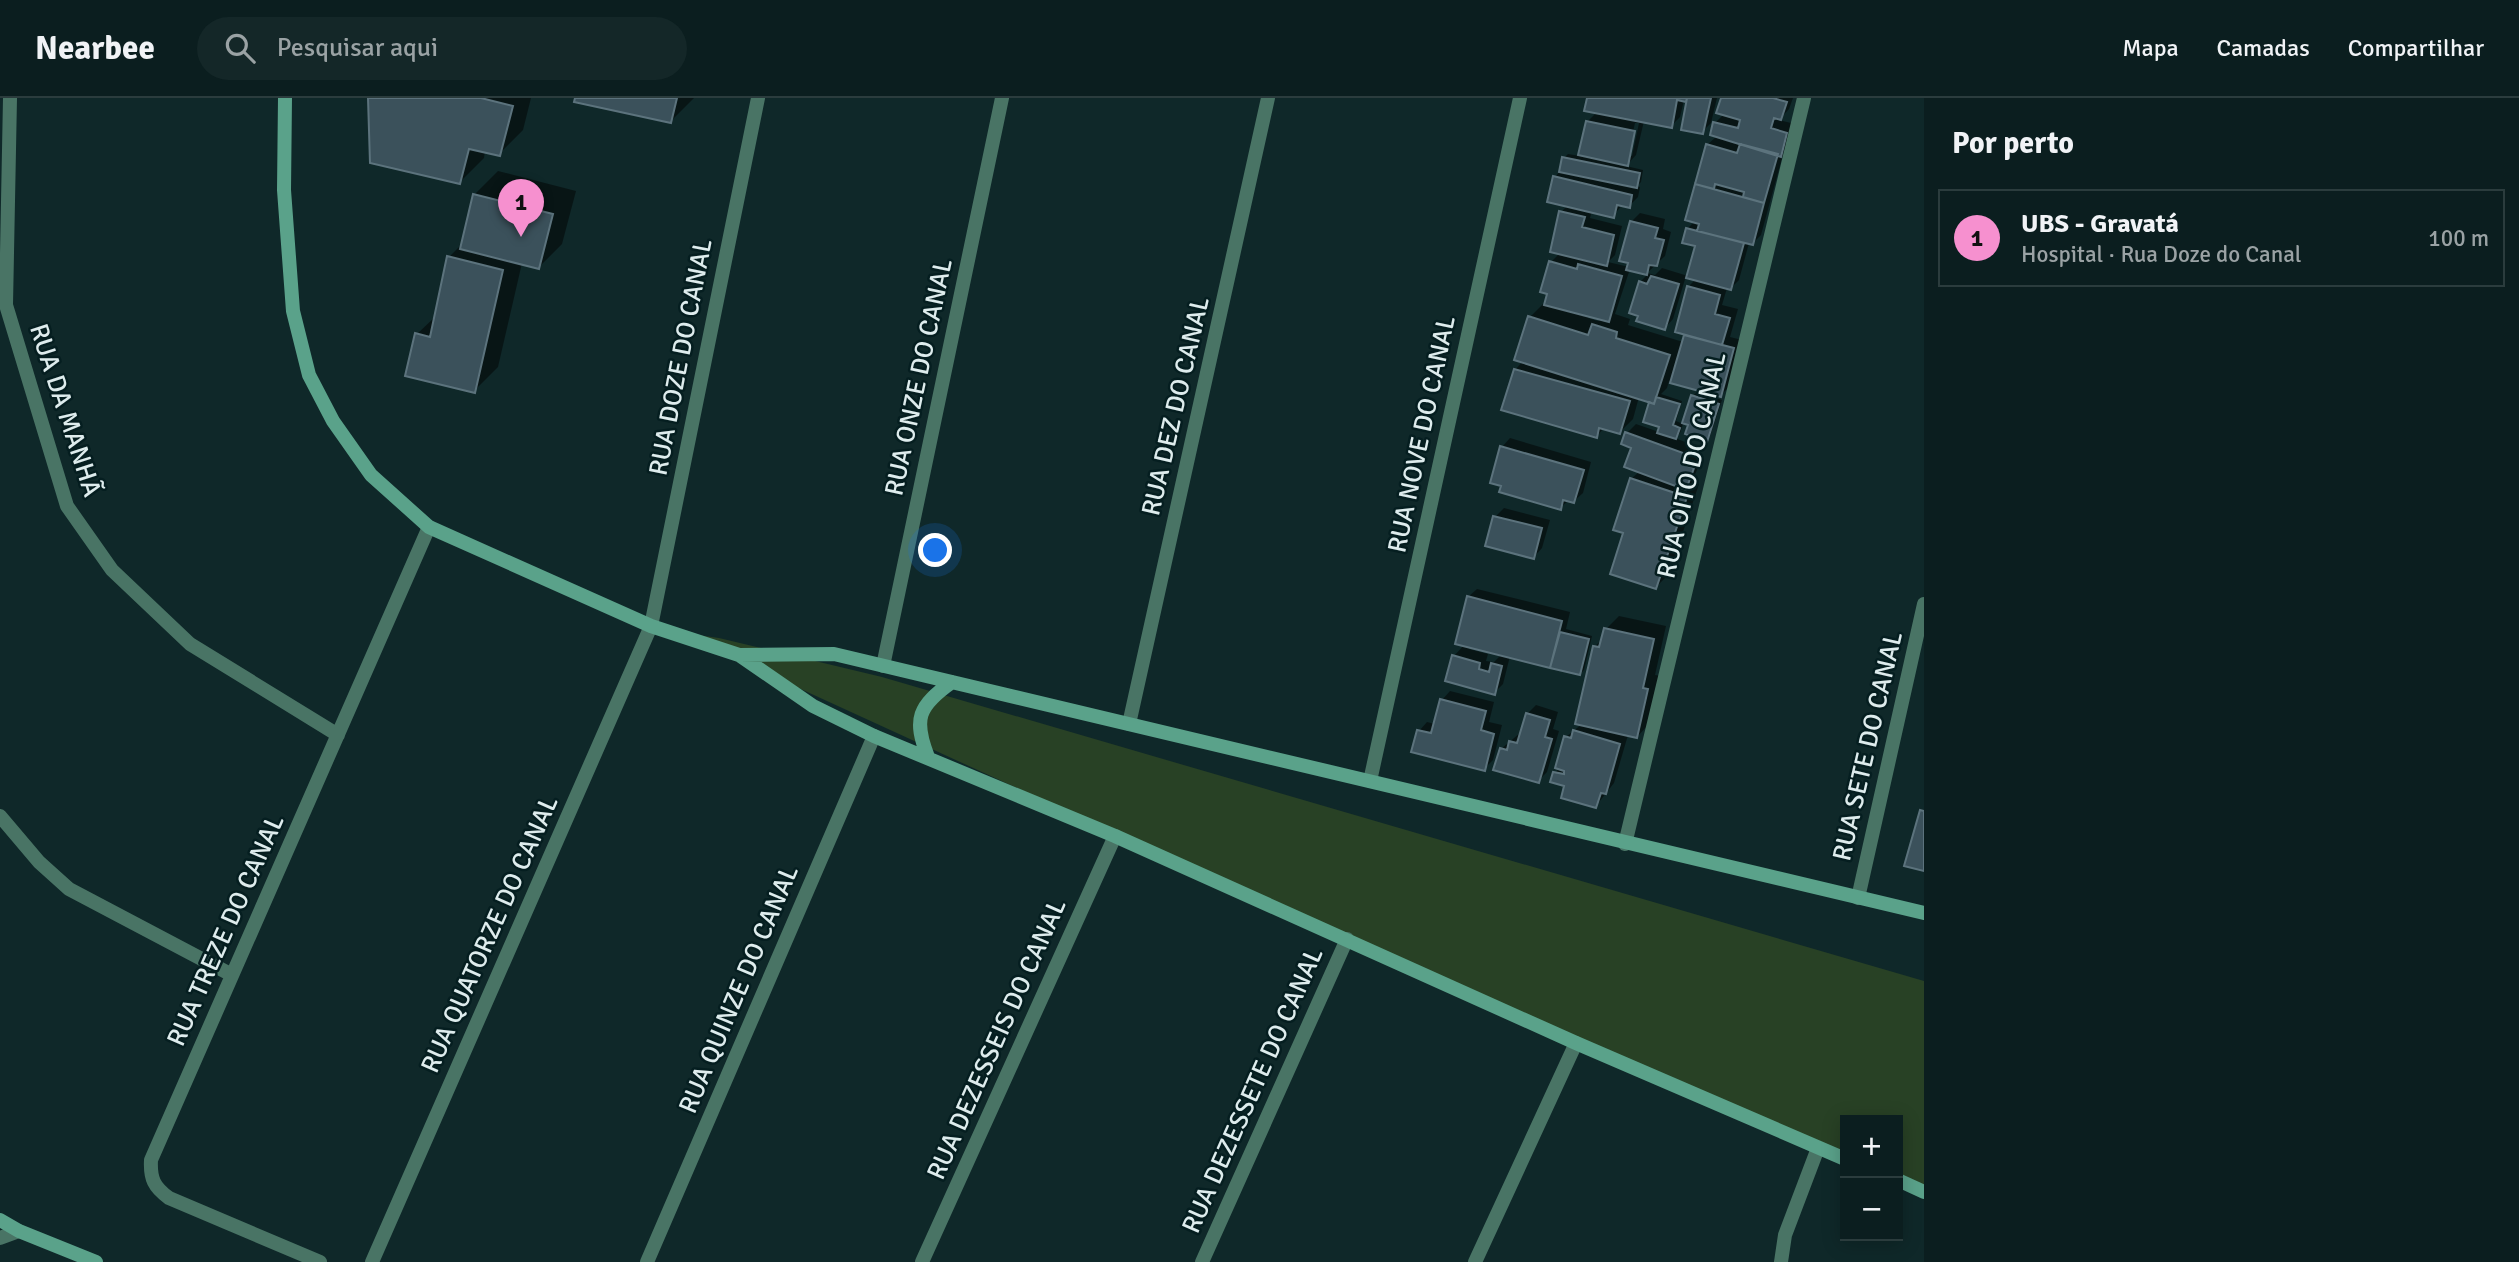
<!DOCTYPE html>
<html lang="pt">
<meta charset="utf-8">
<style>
:root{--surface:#0b1e1f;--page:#142728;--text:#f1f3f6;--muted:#9aa2a4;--line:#2b3c3d;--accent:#f690cf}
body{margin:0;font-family:Signika,sans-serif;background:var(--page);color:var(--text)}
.controls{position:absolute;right:21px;bottom:21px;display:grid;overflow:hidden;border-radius:0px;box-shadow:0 4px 18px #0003}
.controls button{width:63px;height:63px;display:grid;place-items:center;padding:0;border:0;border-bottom:2px solid var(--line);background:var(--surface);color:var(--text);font:35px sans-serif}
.you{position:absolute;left:936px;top:453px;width:24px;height:24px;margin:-18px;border:5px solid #fff;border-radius:50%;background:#1a73e8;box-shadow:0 0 0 10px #1a73e833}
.badge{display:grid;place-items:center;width:46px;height:46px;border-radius:50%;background:var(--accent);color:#111;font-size:23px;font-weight:700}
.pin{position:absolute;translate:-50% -58px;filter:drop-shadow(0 2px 4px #0008)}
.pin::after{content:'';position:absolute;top:37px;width:24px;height:21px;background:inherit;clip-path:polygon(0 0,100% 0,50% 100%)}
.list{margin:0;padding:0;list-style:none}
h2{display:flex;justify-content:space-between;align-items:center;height:91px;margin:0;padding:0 28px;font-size:30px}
h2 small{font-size:23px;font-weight:400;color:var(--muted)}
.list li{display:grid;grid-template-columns:46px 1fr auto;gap:21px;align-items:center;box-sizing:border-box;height:98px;margin:0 14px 14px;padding:0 14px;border:2px solid var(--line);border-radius:0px}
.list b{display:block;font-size:26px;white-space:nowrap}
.list p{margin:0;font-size:23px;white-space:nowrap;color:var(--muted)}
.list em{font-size:23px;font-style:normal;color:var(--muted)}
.icon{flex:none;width:38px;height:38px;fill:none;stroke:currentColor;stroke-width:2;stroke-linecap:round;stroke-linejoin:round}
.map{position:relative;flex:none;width:1924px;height:1164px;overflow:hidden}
header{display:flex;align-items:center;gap:42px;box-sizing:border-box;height:98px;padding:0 35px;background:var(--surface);border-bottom:2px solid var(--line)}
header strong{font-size:33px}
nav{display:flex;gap:38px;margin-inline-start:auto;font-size:24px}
.search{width:490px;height:63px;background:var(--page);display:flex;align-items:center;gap:18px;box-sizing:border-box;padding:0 24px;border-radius:38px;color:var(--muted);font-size:26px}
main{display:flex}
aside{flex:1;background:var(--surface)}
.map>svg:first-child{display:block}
.green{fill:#284125}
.shadow{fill:#0007;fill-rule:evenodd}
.building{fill:#3b515b;stroke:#5c737d;stroke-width:2}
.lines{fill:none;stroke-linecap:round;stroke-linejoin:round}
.street{stroke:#497465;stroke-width:14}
.secondary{stroke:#5aa28a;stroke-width:14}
.labels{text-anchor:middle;stroke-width:5;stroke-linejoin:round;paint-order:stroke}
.street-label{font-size:26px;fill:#deeced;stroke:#051e20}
</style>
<header>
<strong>Nearbee</strong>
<div class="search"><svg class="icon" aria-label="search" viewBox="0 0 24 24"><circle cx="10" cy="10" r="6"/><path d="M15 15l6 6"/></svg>Pesquisar aqui</div>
<nav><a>Mapa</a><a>Camadas</a><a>Compartilhar</a></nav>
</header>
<main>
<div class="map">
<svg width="1924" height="1164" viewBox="0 0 1924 1164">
<rect width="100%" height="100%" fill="#0f2829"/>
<path class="green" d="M 676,534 L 719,540 L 882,579 L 1924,883 L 1924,1094 L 1898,1082 L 1898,1022 L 1845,1022 L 1845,1061 L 1347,841 Z"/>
<path class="shadow" d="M 370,0 L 531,0 L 523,32 L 499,56 L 485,53 L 484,60 L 460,84 Z
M 577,0 L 694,0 L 671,23 Z
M 1589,0 L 1717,0 L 1711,25 L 1702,34 L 1688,3 L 1684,2 L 1680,19 L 1671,28 L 1644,23 L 1636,57 L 1626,68 L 1643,72 L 1641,84 L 1637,88 L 1640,89 L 1638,99 L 1629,108 L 1623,106 L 1613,118 L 1592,113 L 1590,120 L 1622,128 L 1615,157 L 1608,164 L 1629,169 L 1632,123 L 1640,115 L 1665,121 L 1663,131 L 1671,134 L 1665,158 L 1647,175 L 1655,177 L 1662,170 L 1688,178 L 1697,147 L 1688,130 L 1695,123 L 1687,121 L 1707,47 L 1717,38 L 1715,25 L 1724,16 L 1722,0 L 1793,0 L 1789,11 L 1779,22 L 1795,26 L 1789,48 L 1784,53 L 1761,137 L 1752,146 L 1749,145 L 1739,182 L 1731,190 L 1727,190 L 1722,207 L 1738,211 L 1730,239 L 1742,242 L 1729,289 L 1721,297 L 1708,294 L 1707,297 L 1722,302 L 1710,338 L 1706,341 L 1693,298 L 1699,292 L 1669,283 L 1667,290 L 1661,296 L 1682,303 L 1676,323 L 1683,326 L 1680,335 L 1675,340 L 1693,347 L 1690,357 L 1702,361 L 1692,383 L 1699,386 L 1669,476 L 1656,489 L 1625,434 L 1631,381 L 1640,373 L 1633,349 L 1623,345 L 1627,335 L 1636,326 L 1659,334 L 1661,328 L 1652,303 L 1639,299 L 1633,321 L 1620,334 L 1604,330 L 1597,338 L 1515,272 L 1523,263 L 1530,219 L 1543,206 L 1546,207 L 1551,164 L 1560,155 L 1561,114 L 1568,107 L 1555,79 L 1561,72 L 1564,60 L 1568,56 L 1580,58 L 1588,23 L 1597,14 ZM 1635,25 L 1639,25 L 1632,58 L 1628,58 ZM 1630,171 L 1649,175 L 1640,184 L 1665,230 L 1673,221 L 1686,178 L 1696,181 L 1688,189 L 1683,244 L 1628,227 L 1630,221 L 1615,216 ZM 1589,217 L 1601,220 L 1598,223 L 1588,220 Z
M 498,73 L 576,93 L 562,146 L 539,169 L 522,165 L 498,269 L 474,293 L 417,236 L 437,217 L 449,159 L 464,144 L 474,97 Z
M 1510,340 L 1591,364 L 1583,395 L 1574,403 L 1569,402 L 1560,410 L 1502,349 Z
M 1504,410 L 1550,422 L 1542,450 L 1534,459 L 1495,419 Z
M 1477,491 L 1570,514 L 1566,531 L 1592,538 L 1584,572 L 1580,576 L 1510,558 L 1503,586 L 1494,595 L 1454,558 L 1465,546 L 1468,499 ZM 1470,548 L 1502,556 L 1494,564 L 1486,563 L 1488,556 L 1469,551 Z
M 1619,518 L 1666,528 L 1655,577 L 1661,578 L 1650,625 L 1637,639 L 1628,637 L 1614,685 L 1596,708 L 1555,675 L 1560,670 L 1566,639 L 1582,626 L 1594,549 L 1604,540 L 1606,531 Z
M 1450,593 L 1494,604 L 1489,624 L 1502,627 L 1493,662 L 1484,671 L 1419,633 L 1427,624 L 1435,626 L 1442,602 Z
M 1536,607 L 1558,614 L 1553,631 L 1559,633 L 1547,674 L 1538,683 L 1501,651 L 1520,635 L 1522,635 L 1527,616 Z"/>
<path class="building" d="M 368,0 L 481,0 L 513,8 L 500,58 L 469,51 L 460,86 L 370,65 Z
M 575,0 L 677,0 L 671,25 L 574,4 Z
M 1587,0 L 1687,0 L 1686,4 L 1677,2 L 1672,30 L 1584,13 Z
M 1687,0 L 1711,0 L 1703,36 L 1681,32 Z
M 1721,0 L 1773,0 L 1787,4 L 1781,22 L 1774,20 L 1771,30 L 1787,35 L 1781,59 L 1710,37 L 1713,24 L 1738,30 L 1740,22 L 1716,15 Z
M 1586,23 L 1635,33 L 1628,68 L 1578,57 Z
M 1706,46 L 1737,55 L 1740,46 L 1778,56 L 1764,105 L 1743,99 L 1744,94 L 1715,86 L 1714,91 L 1695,86 Z
M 1562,59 L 1640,75 L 1637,90 L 1559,74 Z
M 1553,78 L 1632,97 L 1630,110 L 1617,107 L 1614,120 L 1547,104 Z
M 1695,86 L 1764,105 L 1753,147 L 1697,133 L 1699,126 L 1685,122 Z
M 473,96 L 553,116 L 539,171 L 460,151 Z
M 1559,113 L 1585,119 L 1582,129 L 1614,137 L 1607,168 L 1550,154 Z
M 1630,123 L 1658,130 L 1655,140 L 1664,142 L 1657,168 L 1649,167 L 1647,177 L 1626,172 L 1628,165 L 1619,163 Z
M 1686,130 L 1744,145 L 1731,192 L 1686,180 L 1695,148 L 1682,145 Z
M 447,158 L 503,172 L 475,295 L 405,278 L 415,235 L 430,239 Z
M 1549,163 L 1577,171 L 1578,166 L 1622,178 L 1609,224 L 1544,207 L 1547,196 L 1540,194 Z
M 1651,178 L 1679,186 L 1665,232 L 1636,223 L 1638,218 L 1629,215 L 1639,183 L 1647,186 Z
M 1687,188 L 1720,197 L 1715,216 L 1730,220 L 1722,247 L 1675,234 Z
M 1528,218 L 1588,237 L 1592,226 L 1617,234 L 1616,240 L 1670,257 L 1654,306 L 1514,262 Z
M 1684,237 L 1734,250 L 1721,299 L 1670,285 Z
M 1514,271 L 1630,303 L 1620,336 L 1599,330 L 1597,340 L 1501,312 Z
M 1691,297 L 1719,306 L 1707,344 L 1685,336 L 1688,327 L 1682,325 Z
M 1656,299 L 1680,306 L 1673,327 L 1680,330 L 1676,341 L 1657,335 L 1659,329 L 1643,324 L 1649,304 L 1654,306 Z
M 1625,334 L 1686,356 L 1682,366 L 1694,370 L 1686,392 L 1624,369 L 1631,350 L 1621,346 Z
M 1500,348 L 1584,372 L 1574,405 L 1563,402 L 1561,412 L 1499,394 L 1501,388 L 1490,385 Z
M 1630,380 L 1687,399 L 1656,491 L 1610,476 L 1623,435 L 1613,432 Z
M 1493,418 L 1542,430 L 1534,461 L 1485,448 Z
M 1467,498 L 1562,523 L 1550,570 L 1455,546 Z
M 1604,530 L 1654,541 L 1643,590 L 1648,591 L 1637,640 L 1575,626 L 1593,548 L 1599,549 Z
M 1560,534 L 1589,541 L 1580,577 L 1550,570 Z
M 1452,557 L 1480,565 L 1479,571 L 1489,574 L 1491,565 L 1502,568 L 1495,597 L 1445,583 Z
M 1440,601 L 1486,613 L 1481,632 L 1494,636 L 1485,673 L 1411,654 L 1417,632 L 1431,635 Z
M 1526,615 L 1550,622 L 1545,639 L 1552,641 L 1539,685 L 1493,672 L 1500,650 L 1507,652 L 1509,643 L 1517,645 Z
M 1573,632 L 1620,646 L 1606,696 L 1601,695 L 1596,710 L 1561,700 L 1564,688 L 1550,684 L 1553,674 L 1564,676 L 1564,673 L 1555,670 L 1564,638 L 1571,640 Z
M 1920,712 L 1924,713 L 1924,773 L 1904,768 Z"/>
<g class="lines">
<path class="street" d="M 10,0 L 6,207 L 67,408 L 112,472 L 190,546 L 338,637
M 883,568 L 1002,0
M 1129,626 L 1268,0
M 1370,683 L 1520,0
M 0,718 L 39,764 L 69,791 L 232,877
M 1625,746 L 1804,0
M 1858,800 L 1924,506
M 0,1140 L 19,1133
M 320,1164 L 169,1100 C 154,1089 150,1081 151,1062 L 429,429
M 372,1164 L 651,528 L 758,0
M 647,1164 L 874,638
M 922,1164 L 1115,738
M 1202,1164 L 1347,841
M 1475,1164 L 1576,945
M 1781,1164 L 1785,1137 L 1818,1050"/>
<path class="secondary" d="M 285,0 L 284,92 L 293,213 L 309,277 L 333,323 L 371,377 L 429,429 L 651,528 L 739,557 L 813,608 L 874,638 L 1115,738 L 1576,945 L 1845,1061
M 739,557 L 834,556 L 1924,815
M 928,659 C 913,621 918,608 952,584
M 1898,1082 L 1924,1094
M 0,1122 L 19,1133 L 96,1164"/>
</g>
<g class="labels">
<g class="street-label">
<text transform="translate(680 259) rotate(-79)" y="9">RUA DOZE DO CANAL</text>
<text transform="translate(918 279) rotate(-78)" y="9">RUA ONZE DO CANAL</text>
<text transform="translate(1175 308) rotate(-77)" y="9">RUA DEZ DO CANAL</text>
<text transform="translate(66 312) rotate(72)" y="9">RUA DA MANHÃ</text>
<text transform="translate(1421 336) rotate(-78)" y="9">RUA NOVE DO CANAL</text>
<text transform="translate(1691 367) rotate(-77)" y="9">RUA OITO DO CANAL</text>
<text transform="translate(1867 648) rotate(-77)" y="9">RUA SETE DO CANAL</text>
<text transform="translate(225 832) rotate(-66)" y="9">RUA TREZE DO CANAL</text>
<text transform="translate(489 836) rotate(-66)" y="9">RUA QUATORZE DO CANAL</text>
<text transform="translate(738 891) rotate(-67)" y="9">RUA QUINZE DO CANAL</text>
<text transform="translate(996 941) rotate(-66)" y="9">RUA DEZESSEIS DO CANAL</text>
<text transform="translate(1252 992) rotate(-66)" y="9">RUA DEZESSETE DO CANAL</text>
</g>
</g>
</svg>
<div class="controls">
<button>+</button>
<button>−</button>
</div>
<div class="you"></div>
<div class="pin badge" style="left:521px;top:139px">1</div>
</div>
<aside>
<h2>Por perto<small></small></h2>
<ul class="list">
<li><span class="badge">1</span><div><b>UBS - Gravatá</b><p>Hospital · Rua Doze do Canal</p></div><em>100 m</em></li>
</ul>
</aside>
</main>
